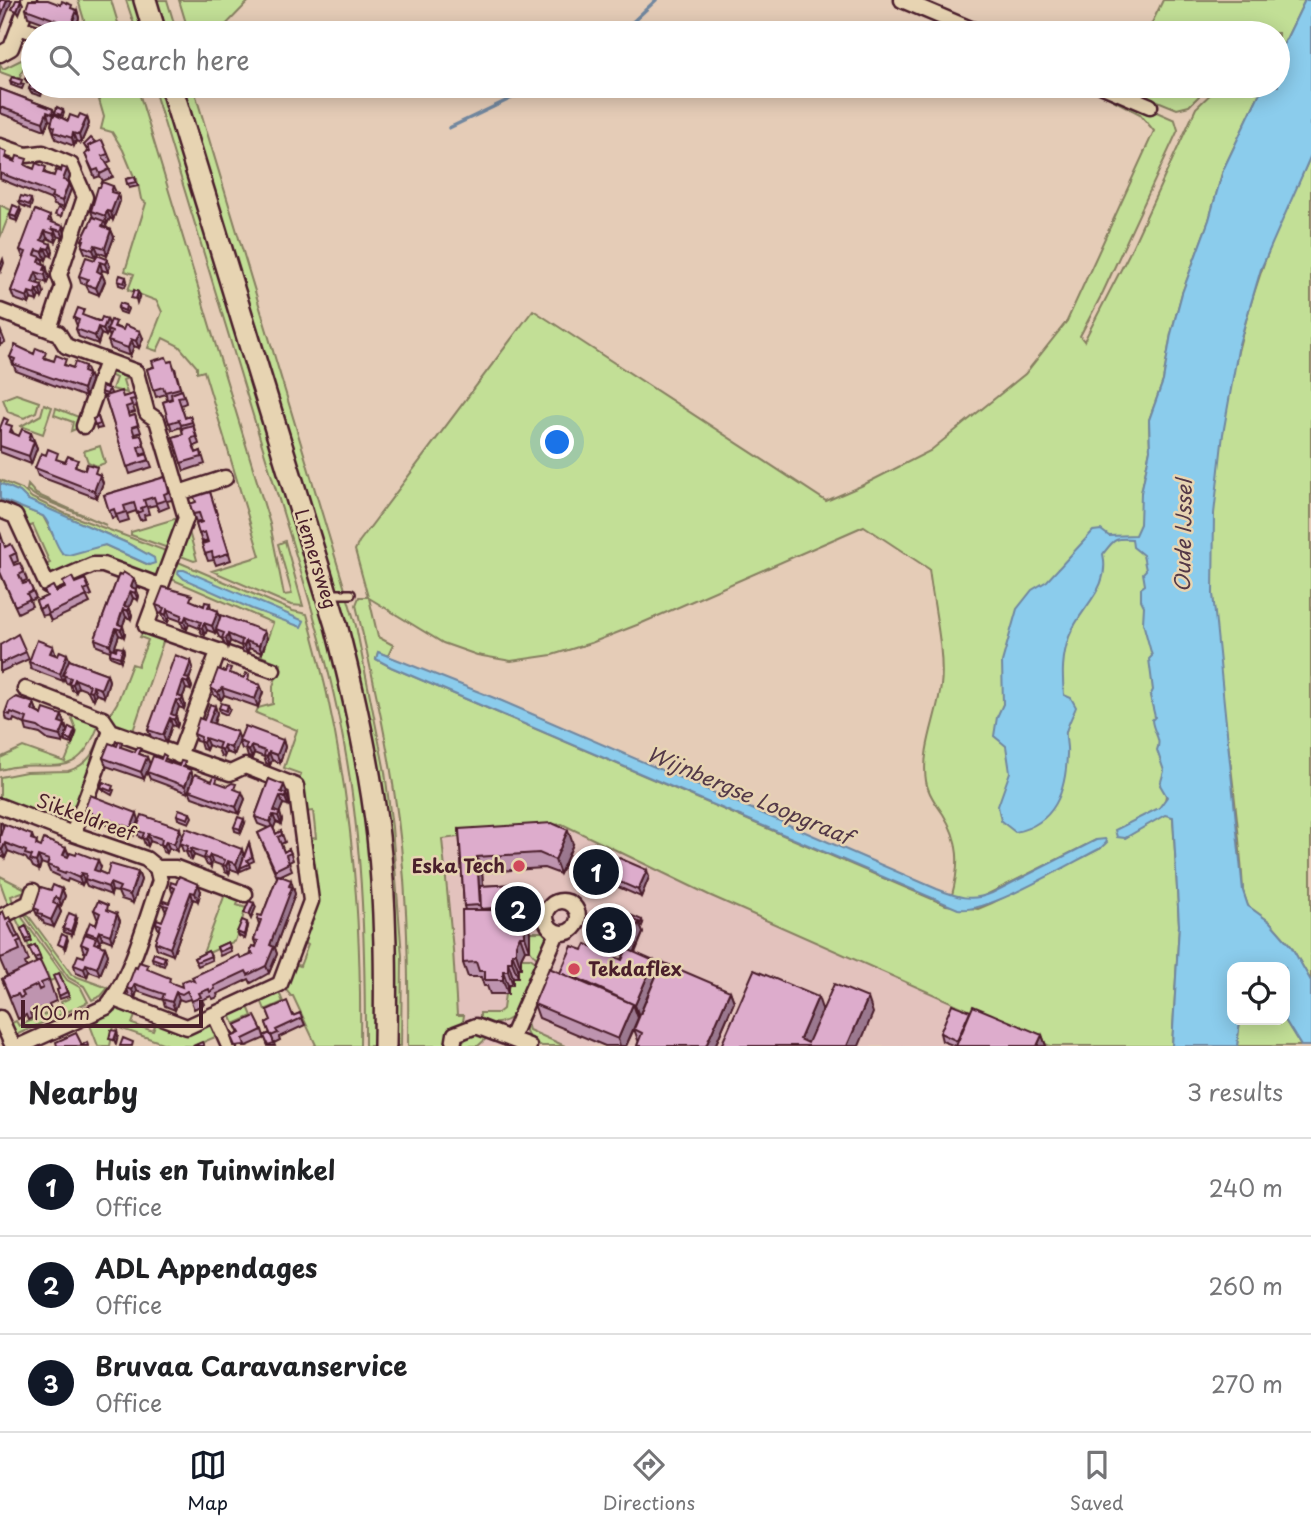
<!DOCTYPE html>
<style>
:root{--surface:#fff;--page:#f6f6f6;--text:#202124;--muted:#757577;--line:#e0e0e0;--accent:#111827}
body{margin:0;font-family:"Playpen Sans",sans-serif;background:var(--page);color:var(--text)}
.controls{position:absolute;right:21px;bottom:21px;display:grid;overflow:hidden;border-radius:14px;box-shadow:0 4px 18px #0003}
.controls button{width:63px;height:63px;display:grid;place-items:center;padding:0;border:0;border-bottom:2px solid var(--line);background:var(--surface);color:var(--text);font:35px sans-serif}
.scale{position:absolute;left:21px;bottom:18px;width:182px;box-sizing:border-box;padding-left:7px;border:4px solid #4a1f2b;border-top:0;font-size:19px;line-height:24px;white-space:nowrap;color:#4a1f2b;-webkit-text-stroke:5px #e7d4b2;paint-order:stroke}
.you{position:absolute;left:558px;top:443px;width:24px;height:24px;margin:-18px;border:5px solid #fff;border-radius:50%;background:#1a73e8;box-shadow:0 0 0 10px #1a73e833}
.badge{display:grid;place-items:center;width:46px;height:46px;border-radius:50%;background:var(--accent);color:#fff;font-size:23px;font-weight:700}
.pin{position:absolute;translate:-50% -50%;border:4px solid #fff;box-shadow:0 2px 7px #0006}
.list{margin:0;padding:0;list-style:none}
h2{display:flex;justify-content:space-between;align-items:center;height:91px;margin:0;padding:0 28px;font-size:30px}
h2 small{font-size:23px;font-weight:400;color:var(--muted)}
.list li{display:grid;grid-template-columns:46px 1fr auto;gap:21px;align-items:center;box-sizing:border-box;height:98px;padding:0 28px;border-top:2px solid var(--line)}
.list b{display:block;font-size:26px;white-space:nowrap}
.list p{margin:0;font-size:23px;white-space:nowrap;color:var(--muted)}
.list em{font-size:23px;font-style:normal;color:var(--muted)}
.icon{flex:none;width:38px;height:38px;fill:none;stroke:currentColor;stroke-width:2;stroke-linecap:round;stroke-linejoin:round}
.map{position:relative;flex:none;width:1311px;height:1046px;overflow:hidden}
.search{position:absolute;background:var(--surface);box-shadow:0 4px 18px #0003;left:21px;right:21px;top:21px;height:77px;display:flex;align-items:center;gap:18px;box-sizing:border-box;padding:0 24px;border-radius:38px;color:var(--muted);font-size:26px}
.sheet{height:385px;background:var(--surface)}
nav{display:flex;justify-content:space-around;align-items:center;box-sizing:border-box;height:98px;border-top:2px solid var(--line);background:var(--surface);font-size:19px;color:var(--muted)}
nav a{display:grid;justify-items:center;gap:4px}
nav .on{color:var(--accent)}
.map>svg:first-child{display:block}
.built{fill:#e3c2bd}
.green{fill:#c2df96;stroke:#867f60;stroke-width:2;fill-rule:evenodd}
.water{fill:#8bccec;stroke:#71879f;stroke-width:2}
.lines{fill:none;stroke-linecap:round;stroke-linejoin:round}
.stream{stroke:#71879f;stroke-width:3.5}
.service-casing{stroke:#4a1f2b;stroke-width:12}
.minor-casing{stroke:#4a1f2b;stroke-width:19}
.secondary-casing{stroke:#4a1f2b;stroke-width:26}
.service{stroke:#e7d4b2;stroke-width:7}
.minor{stroke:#e7d4b2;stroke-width:14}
.secondary{stroke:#e7d4b2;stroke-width:21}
.wall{fill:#be94af;stroke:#4a1f2b;stroke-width:2}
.shaded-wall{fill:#9b788f;stroke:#4a1f2b;stroke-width:2}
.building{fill:#ddaccc;stroke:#4a1f2b;stroke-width:2}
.poi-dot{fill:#d1495b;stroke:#e7d4b2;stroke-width:2.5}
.labels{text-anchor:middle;stroke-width:5;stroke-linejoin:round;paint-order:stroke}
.street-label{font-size:19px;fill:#4a1f2b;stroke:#e7d4b2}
.poi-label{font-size:19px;font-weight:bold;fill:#4a1f2b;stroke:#e7d4b2;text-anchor:end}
.water-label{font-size:21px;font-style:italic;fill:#543948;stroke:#e7d4b2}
</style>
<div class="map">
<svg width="1311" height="1046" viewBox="0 0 1311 1046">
<rect width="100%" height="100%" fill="#e5ccb7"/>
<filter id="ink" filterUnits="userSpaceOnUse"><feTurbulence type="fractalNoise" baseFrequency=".0143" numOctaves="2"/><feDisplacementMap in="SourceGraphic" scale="14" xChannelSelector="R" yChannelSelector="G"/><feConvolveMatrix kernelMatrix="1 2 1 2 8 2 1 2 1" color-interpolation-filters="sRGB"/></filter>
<g filter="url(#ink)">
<path class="built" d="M 377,655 L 964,905 L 1198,791 L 1202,1046 L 414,1046 L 410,862 Z"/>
<path class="green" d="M 78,0 L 111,0 L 121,33 L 88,33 Z
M 126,0 L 138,0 L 148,33 L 137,33 Z
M 155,0 L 167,0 L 177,33 L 165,33 Z
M 179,0 L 250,0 L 218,33 L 189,33 Z
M 1163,0 L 1305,0 L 1278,56 L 1278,33 L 1147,33 Z
M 21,60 L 26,61 L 19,79 L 0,72 L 0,64 L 3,69 Z
M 95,86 L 137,86 L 270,524 L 284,595 L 292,594 L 278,544 L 285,541 L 303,606 L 291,605 L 212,571 L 260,556 L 204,371 L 197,373 L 197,367 L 179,346 L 163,338 L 157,351 L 148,348 L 162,312 L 157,301 L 128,290 L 134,274 L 125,271 L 146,203 L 141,199 L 137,179 L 135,179 L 123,150 L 112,132 L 101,129 L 104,117 Z
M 153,86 L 164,86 L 332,632 L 370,834 L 379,1046 L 365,1046 C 365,950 363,856 347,761 C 329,654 294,549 262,445 C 225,325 190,205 153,86 Z
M 181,86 L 193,86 L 356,626 L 385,772 L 392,827 L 402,956 L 401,1046 L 392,1046 L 380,802 Z
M 1087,86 L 1097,86 L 1175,120 L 1178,130 L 1103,292 L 1080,336 L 1084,341 L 1129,254 L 1196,108 L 1219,86 L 1263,86 L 1223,170 L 1209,220 L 1182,293 L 1171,334 L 1163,381 L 1149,420 L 1150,450 L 1141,493 L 1144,559 L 1148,563 L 1145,609 L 1155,655 L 1152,663 L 1153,690 L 1165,766 C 1163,775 1166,784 1166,794 C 1167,811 1137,827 1125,838 L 1165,814 L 1173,817 L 1179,925 L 1172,1046 L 1050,1046 L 709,895 L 562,824 L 442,839 L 453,950 L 457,1015 L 464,1015 L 463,1022 L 447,1046 L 408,1046 C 409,959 407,870 393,784 C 384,724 370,664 356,605 L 359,597 L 368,597 L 355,550 L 359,542 L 533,310 L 826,501 L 861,486 L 930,451 L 1025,374 L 1067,321 L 1154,131 L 1140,114 ZM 864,526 L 929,569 C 933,604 945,653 941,686 C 937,717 921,750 926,781 C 928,793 936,804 943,814 C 960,841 960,865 952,895 L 966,899 L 980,898 L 1096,840 L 1102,840 L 1101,848 L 992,903 L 978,909 L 946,905 L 391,667 L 376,659 L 378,652 L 388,656 L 393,645 L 378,637 L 369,598 L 443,643 L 477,655 L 511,661 L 552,655 L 591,643 L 642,623 Z
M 1121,86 L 1209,86 L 1189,106 L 1177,109 Z
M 1311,155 L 1311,981 L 1291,946 L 1270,922 L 1248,906 L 1243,891 C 1238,792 1218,694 1213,595 C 1208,489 1227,372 1261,272 C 1274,232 1294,193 1311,155 Z
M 0,205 L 11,210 L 0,238 Z
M 113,371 L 131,377 L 123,380 L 127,393 L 112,389 L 116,378 L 110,375 Z
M 16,394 L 39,402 L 36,412 L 24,418 L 8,412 L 3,399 Z
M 44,404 L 52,407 L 43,434 L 21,426 L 41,415 Z
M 56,408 L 81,418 L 76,429 L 71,431 L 73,422 L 54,415 Z
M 100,446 L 105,463 L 97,466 L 88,462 L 84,451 Z
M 0,480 L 22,489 L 32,498 L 64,513 L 166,551 L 168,554 L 159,574 L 152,577 L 106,561 L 51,577 L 43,566 L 50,563 L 33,525 L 26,528 L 0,505 L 0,499 L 43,516 L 63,554 L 105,545 L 149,565 L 154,561 L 154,558 L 127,543 L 28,500 L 20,492 L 0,483 Z
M 28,485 L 36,494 L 106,525 L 37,497 L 27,490 Z
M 181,517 L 168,548 L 131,535 L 131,532 Z
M 188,528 L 197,560 L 194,561 L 175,554 Z
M 176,561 L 293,611 L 307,614 C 348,760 362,895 360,1046 L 314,1046 L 316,1045 L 293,996 L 291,996 L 283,986 L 292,963 L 300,966 L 308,945 L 300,941 L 315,902 L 308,839 L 316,838 L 313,811 L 305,812 L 298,781 L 301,774 L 284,768 L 297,730 L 256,713 L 258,708 L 273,704 L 273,686 L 281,664 L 261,656 L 273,623 L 169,578 Z
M 143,632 L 164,639 L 132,734 L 115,726 L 109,716 L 117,703 L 132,664 L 138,666 L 148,640 L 140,637 Z
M 73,715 L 99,724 C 75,788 50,755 0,770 L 0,758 L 23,747 L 65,762 L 77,732 L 72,719 Z
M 101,732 L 103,735 L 74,820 L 69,819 L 67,825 L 0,798 L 0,777 L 26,772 L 68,771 C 88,765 96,751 101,732 Z
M 173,873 L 240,896 L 237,905 L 246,908 L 235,941 L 202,956 L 225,894 L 172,875 Z
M 0,876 L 28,890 L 24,897 L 22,892 L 11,896 L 14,905 L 9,907 L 0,882 Z
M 18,912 L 67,980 L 81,988 L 88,1002 L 65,1013 L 61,1002 L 70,998 L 60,977 L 50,981 L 47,973 L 40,971 L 14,914 Z
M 23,913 L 28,915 L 72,975 L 108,988 L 101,996 L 92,1000 L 84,986 L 69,978 Z
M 530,932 L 546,932 L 547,935 L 538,960 L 530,950 Z
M 521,958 L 530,958 L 536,962 L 512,1017 C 501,1024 492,1026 480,1019 L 480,1013 L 498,1013 L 503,1009 L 505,994 L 518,968 L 521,967 Z
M 551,982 L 543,986 L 527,1023 L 529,1030 L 565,1046 C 558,1046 549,1046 542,1046 C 510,1038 534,1001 541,983 Z
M 278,990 L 283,1002 L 265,1010 L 260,997 Z
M 247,1004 L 252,1016 L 234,1024 L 229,1012 Z
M 59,1008 L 62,1014 L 18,1034 L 14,1034 L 8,1025 L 16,1021 L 19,1026 Z
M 118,1009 L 136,1013 L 132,1024 L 153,1031 L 157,1021 L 208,1022 L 214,1024 L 220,1035 L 194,1046 L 171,1046 L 114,1026 L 110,1046 L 98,1046 L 90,1025 Z
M 1240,1020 L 1285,1020 L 1301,1046 L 1237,1046 Z
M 481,1033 L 489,1036 L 478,1046 L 460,1046 C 466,1037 471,1034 481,1033 Z"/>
<path class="water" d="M 1305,0 L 1311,0 L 1311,155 L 1261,269 L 1239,344 L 1223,434 L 1214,514 L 1213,594 L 1243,891 L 1248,906 L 1270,922 L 1291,946 L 1311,981 L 1311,1046 L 1301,1046 L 1285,1020 L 1285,967 L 1232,967 L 1232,1020 L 1240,1020 L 1237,1046 L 1172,1046 L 1179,925 L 1173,817 L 1165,815 L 1125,838 L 1117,837 L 1115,830 L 1159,808 L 1167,797 L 1160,785 L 1164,771 L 1157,750 C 1162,738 1153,733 1152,720 L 1155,717 L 1150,696 L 1153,690 L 1149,659 L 1152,656 L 1143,623 L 1144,606 L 1141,600 L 1141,588 L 1145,585 L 1143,573 L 1146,570 L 1143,555 L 1133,547 L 1132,539 C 1113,538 1114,540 1103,554 C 1111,590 1080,606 1069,637 C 1062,657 1062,674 1064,695 L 1071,698 L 1076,707 C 1073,715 1068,724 1066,732 C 1065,739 1068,747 1067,754 C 1066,791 1055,824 1015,832 L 1001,821 L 998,806 L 1010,772 L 1006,746 L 994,736 L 997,717 L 1003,704 L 1002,662 L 1017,609 L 1032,590 L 1047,581 L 1093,531 L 1101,530 L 1109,536 L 1135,535 L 1140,524 L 1141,493 L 1150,450 L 1149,420 L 1163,381 L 1171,334 L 1182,293 L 1209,220 L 1223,170 L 1263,86 L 1278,86 L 1278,56 Z
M 0,483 L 20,492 L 28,500 L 127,543 L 154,558 L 155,563 L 149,565 L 105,545 L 69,555 L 63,554 C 53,543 53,527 43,516 L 0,499 Z
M 179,570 L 184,570 L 304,621 L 301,627 L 252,609 L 184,579 L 178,573 Z
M 378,652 L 502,701 L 937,889 C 957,897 971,902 992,893 L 1096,840 L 1105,839 L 1107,842 L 1101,848 C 1071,863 987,914 958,909 L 391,667 L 376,659 Z"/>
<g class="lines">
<path class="stream" d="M 621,33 L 656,0
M 449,128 L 537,86"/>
<g class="service-casing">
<path id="service" d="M 330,594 L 351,594"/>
</g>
<g class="minor-casing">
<path id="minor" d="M 902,0 L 980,33
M 19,27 L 37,33
M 0,54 L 11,48 L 29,0
M 1103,86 L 1150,106
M 0,146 L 26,155 L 43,153 L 71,165 L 85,197 L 59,275 L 63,286 L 49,329
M 0,311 L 58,333 L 66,346 L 136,372 L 147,413 L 157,420 L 186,518 L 146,626 L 273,670
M 84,426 L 107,361
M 179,493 L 225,478
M 0,510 L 15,516 L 47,585 L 93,565 L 103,565 L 160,586
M 25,689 L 103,719 L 111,731 L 230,773 L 245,766 L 296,786 L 311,901 L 280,984 L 187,1027 L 114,999
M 179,756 L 218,652
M 0,806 L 73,834 L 146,859 L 157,868 L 160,881 C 147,916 131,980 106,1007 L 20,1046
M 73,834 L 111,731
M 157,868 L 176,868 L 245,894
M546 917a16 16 0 1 1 32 0a16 16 0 1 1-32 0Z
M 0,917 L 29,903 L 33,891
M 215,1015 L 229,1046
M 0,1018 L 13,1046
M 511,1038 L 557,933
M 453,1046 L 455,1034 L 476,1026 L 529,1046"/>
</g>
<g class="secondary-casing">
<path id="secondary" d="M 145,0 L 155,33
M 171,86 L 336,625 C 354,695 370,765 378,836 C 386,906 386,976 385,1046"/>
</g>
<use href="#service" class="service"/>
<use href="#minor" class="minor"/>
<use href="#secondary" class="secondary"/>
</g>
<path class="wall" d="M 26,9 L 74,10 L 77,10 L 79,18 L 74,33 L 61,33 L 61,29 L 28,17 Z
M 33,40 L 33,64 L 29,62 L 26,55 Z
M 33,76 L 33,86 L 42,87 L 43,91 L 41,96 L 31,93 L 29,89 L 31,84 L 27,82 L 25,79 Z
M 10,81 L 24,84 L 22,89 L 11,85 Z
M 0,89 L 53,109 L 56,115 L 55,113 L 63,110 L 64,113 L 62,118 L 68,121 L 87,117 L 89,124 L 81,143 L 76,141 L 74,146 L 56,139 L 51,125 L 52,121 L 49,120 L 45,130 L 0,113 Z
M 95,143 L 108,154 L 111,161 L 106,163 L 113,177 L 103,181 L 100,176 L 95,178 L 85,154 L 88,152 L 84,145 Z
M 0,149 L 10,160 L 54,176 L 67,169 L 70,176 L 68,182 L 71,189 L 64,208 L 54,205 L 52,200 L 0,179 Z
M 135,177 L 138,186 L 129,188 L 126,179 Z
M 113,186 L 120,201 L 113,220 L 110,218 L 107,224 L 105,223 L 107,228 L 111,230 L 114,237 L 107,256 L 98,252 L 97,255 L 110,266 L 108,272 L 102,270 L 101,273 L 105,281 L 99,295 L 89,291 L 86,285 L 81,283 L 79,276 L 95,260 L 96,257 L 85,253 L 82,246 L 83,242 L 82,240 L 93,217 L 91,211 L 100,187 Z
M 31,199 L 32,203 L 30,209 L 21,205 L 19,201 Z
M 21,211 L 17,221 L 11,219 L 10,215 Z
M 50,216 L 52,223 L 63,226 L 65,234 L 64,238 L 57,236 L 56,242 L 47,238 L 46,242 L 53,251 L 52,256 L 48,255 L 46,260 L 42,258 L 44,264 L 46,265 L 49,278 L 47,283 L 39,280 L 37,284 L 44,293 L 42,298 L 39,296 L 37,301 L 31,299 L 29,304 L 14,299 L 11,291 L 24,257 L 23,257 L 20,250 Z
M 126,277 L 127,281 L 125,287 L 119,285 L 118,281 Z
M 126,305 L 128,309 L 126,314 L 120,312 L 118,308 Z
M 86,317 L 109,324 L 143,338 L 139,348 L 134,346 L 130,356 L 111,349 L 108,341 L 110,338 L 108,332 L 106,336 L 101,334 L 98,344 L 79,337 L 76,329 L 77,326 L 74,318 Z
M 0,329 L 5,342 L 0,345 Z
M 34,354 L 73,368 L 85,366 L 91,381 L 85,397 L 16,371 L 10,357 Z
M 168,362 L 175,368 L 181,390 L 185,398 L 186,403 L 181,405 L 185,418 L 190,416 L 193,424 L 199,444 L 194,446 L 196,453 L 201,451 L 205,464 L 184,471 L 173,437 L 183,434 L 181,427 L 172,430 L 163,402 L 172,398 L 167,400 L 166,394 L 156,397 L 147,369 Z
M 109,389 L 111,393 L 110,395 L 123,397 L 133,394 L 137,406 L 133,407 L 135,412 L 128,414 L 129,417 L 135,415 L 141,432 L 135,434 L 135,436 L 141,435 L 147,452 L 141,454 L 142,456 L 147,454 L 152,467 L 130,474 L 105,397 L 102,395 L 101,392 Z
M 98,417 L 102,428 L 97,429 L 93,419 Z
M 9,425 L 14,434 L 19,436 L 31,433 L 37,448 L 31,464 L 0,452 L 0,428 Z
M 61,461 L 100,475 L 103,483 L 97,498 L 38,476 L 35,468 Z
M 165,477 L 172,500 L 167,501 L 169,507 L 159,511 L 156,505 L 147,507 L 149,514 L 144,515 L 145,519 L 140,520 L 136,511 L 127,514 L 129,520 L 119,523 L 117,517 L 112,518 L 104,495 Z
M 210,492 L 231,560 L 216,565 L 214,560 L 208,561 L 202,544 L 208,542 L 208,540 L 202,542 L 196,524 L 202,522 L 202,520 L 196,522 L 190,504 L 196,502 Z
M 5,547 L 16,553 L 18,561 L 13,563 L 14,565 L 24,572 L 27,580 L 22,582 L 23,584 L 29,582 L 36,598 L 30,601 L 32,606 L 18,613 L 0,573 Z
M 119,574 L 137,587 L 136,589 L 139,596 L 138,600 L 133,598 L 129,607 L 132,615 L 131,619 L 126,617 L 122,626 L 125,633 L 124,637 L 119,635 L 114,649 L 116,650 L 123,648 L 124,652 L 121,661 L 111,657 L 110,654 L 110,651 L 97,646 L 95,639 Z
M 85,579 L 92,595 L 87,597 L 90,603 L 51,621 L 48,614 L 42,616 L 36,601 Z
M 194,602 L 204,606 L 210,603 L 211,608 L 218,611 L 220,618 L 267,638 L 262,653 L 249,648 L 247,653 L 243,652 L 241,646 L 230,641 L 228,647 L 225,645 L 222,639 L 219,637 L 216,630 L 215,633 L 207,630 L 205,635 L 202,634 L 199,628 L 189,624 L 187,629 L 183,627 L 181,621 L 170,617 L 168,622 L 165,621 L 162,614 L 159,613 L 156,605 Z
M 0,645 L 26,652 L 29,659 L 0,672 Z
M 55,653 L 55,655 L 107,674 L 109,681 L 104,697 L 96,694 L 94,699 L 91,697 L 88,691 L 78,687 L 76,692 L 72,690 L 70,684 L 66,683 L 64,677 L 63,681 L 31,669 L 29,662 Z
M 191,661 L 193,668 L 189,679 L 192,687 L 191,690 L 186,689 L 182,698 L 185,705 L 184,709 L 179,707 L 176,716 L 178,724 L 177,727 L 172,725 L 166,743 L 151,737 L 148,730 Z
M 233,674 L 260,685 L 263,692 L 258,707 L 224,695 L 221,700 L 214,695 L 211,688 Z
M 34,703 L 37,711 L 36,712 L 42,715 L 62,715 L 67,731 L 75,730 L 76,733 L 72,744 L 66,742 L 65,738 L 63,743 L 48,740 L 40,734 L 27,731 L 25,724 L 14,719 L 13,722 L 7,720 L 5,713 Z
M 228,705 L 230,709 L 227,715 L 220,712 L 219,708 Z
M 215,706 L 217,713 L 214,724 L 237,732 L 240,740 L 234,755 L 226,752 L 224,757 L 221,756 L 218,749 L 208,745 L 206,750 L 202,749 L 200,742 L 196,741 L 194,734 Z
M 283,740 L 285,747 L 280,763 L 272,760 L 270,765 L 266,763 L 264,757 L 254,753 L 252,758 L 248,757 L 246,750 L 242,749 L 239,741 Z
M 125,749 L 143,755 L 150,764 L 144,779 L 106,766 L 103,758 Z
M 169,762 L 191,770 L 193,778 L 188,793 L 150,779 L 147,772 Z
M 269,779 L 287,792 L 286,794 L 289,802 L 288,805 L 283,804 L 279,813 L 282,820 L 281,824 L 276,822 L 273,828 L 276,834 L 281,831 L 285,842 L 281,844 L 284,852 L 289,849 L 293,860 L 289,862 L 292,870 L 279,876 L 294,888 L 293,889 L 295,894 L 275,948 L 277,954 L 269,973 L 251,983 L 249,979 L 217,994 L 218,997 L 213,999 L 211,996 L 202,1000 L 204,1004 L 194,1009 L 190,999 L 184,1001 L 179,999 L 175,1010 L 165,1006 L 163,1000 L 137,991 L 135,998 L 129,996 L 127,988 L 150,971 L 172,984 L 182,987 L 251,955 L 250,950 L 256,946 L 254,940 L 259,925 L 257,919 L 262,916 L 277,877 L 258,833 L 269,828 L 258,824 L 255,817 Z
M 220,784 L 238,791 L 245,799 L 239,814 L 192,797 L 189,790 Z
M 101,787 L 114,790 L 112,795 L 103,790 Z
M 84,811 L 137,813 L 134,835 L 117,829 L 115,834 L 111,833 L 109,826 L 98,822 L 96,827 L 93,826 L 91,819 L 87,818 Z
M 190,813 L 192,817 L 189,823 L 178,819 L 177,815 Z
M 0,822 L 2,823 L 3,827 L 32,835 L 34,840 L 39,847 L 66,848 L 69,855 L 101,867 L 99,872 L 107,875 L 138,872 L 141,880 L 133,903 L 121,899 L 118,892 L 112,891 L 111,895 L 87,886 L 84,880 L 82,885 L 68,879 L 67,882 L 60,879 L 59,876 L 50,872 L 47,865 L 41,863 L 39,870 L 33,867 L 31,863 L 28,861 L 26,858 L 8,851 L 5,858 L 0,856 Z
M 245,823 L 241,833 L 235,831 L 234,827 Z
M 180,828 L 177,851 L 169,848 L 167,853 L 163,852 L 161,845 L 150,841 L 148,846 L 145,845 L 143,839 L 139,837 L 136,830 Z
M 459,829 L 573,844 L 560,874 L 544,868 L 482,872 L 483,886 L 517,884 L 521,895 L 523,917 L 524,917 L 530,932 L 530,950 L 525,950 L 521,958 L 521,968 L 518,968 L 518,977 L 513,977 L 513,985 L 508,985 L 508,994 L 490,994 L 487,986 L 484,986 L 481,977 L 468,977 L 463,963 L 465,910 L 464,906 Z
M 180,843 L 244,856 L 249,843 L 254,861 L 249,863 L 250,867 L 241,871 L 240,868 L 239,872 L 231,869 L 229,874 L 225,872 L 223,866 L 212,862 L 211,867 L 207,865 L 204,859 L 194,855 L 192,860 L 189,859 L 186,852 L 183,851 Z
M 596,848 L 649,877 L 641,897 L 598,878 L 595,885 L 588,882 L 585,875 Z
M 170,886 L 201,891 L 198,901 L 193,899 L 173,955 L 157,949 L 155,942 L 159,931 L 156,923 L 162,921 L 166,912 L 163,905 L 169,903 L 173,894 Z
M 62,889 L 65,896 L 61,906 L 57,905 L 61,912 L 54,927 L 44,924 L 43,921 L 41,920 L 39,916 L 37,915 L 34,908 L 51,890 Z
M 94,910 L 111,912 L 117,914 L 120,921 L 112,942 L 102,938 L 100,943 L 98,943 L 98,945 L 105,947 L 108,955 L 100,975 L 89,971 L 87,977 L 76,973 L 74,965 L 84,957 L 86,952 L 84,952 L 81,944 L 87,935 L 86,932 L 96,925 L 98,918 L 97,918 Z
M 0,913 L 6,919 L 10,917 L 18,936 L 21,940 L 29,961 L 25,963 L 27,968 L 49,980 L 56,1001 L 49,1004 L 51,1009 L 47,1011 L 44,1007 L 30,1013 L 32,1018 L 28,1020 L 26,1015 L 18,1019 L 2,979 L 7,976 L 0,960 Z
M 77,919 L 72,935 L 64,932 L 63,929 Z
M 643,923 L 641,928 L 643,933 L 635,953 L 639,1016 L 637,1015 L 638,1018 L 730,991 L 734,1002 L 715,1046 L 637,1046 L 639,1040 L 638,1040 L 634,1029 L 626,1046 L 605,1046 L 539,1018 L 534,1004 L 560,973 L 583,950 L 622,960 L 624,955 L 598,944 L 594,933 Z
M 26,926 L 32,941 L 27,943 L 21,929 Z
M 248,926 L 245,939 L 239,936 L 237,932 Z
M 228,942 L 231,951 L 220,956 L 217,947 Z
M 35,945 L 41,960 L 36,962 L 29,948 Z
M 208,951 L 212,960 L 198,966 L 194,958 Z
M 165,957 L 166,961 L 164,966 L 153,962 L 152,958 Z
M 59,973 L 69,996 L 60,999 L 57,990 L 59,989 Z
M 267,1010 L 293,1016 L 300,1013 L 305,1025 L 279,1037 L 280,1040 L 274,1043 L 266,1023 L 271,1020 Z
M 970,1013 L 1042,1035 L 1046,1046 L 955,1046 L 942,1041 L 940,1033 Z
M 235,1025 L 262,1030 L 264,1036 L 270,1033 L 275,1046 L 268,1046 L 265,1038 L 247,1046 L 234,1046 L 231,1037 L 239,1034 Z"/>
<path class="shaded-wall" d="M 7,0 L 12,0 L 0,32 L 0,18 Z
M 21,0 L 23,4 L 19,14 L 17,11 Z
M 77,10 L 79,18 L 74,33 L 68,33 Z
M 47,112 L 49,120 L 45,130 L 43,122 Z
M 87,117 L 89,124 L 81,143 L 79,135 Z
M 73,133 L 76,141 L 74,146 L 72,138 Z
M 67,169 L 70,176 L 66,187 L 63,180 Z
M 69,182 L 71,189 L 64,208 L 62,201 Z
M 118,194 L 120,201 L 113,220 L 111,212 Z
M 20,208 L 21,211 L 17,221 L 16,217 Z
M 107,211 L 110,218 L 107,224 L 105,216 Z
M 63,226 L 65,234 L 64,238 L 61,231 Z
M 111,230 L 114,237 L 107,256 L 105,248 Z
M 45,231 L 47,238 L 44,248 L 41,240 Z
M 55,231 L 58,238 L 56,242 L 54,234 Z
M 51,244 L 53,251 L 52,256 L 49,249 Z
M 95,245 L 98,252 L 96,257 L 93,250 Z
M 45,248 L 48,255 L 46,260 L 43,252 Z
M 3,259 L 4,263 L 1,271 L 0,266 Z
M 107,259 L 110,266 L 108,272 L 105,264 Z
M 100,262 L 102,270 L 99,279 L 97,271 Z
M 46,265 L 49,278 L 47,283 L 44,270 Z
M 36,272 L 39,280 L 35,289 L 32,282 Z
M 102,274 L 105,281 L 99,295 L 96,288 Z
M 42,285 L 44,293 L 42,298 L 40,290 Z
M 36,289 L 39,296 L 37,301 L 35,294 Z
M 29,292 L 31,299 L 29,304 L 27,297 Z
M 138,292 L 140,295 L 137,303 L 136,299 Z
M 107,319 L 110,326 L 107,330 L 108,332 L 106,336 L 103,329 Z
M 98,327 L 101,334 L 98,344 L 95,336 Z
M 140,331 L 143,338 L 139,348 L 136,341 Z
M 131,339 L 134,346 L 130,356 L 128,348 Z
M 88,374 L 91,381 L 85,397 L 83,389 Z
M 34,441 L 37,448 L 31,464 L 29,456 Z
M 100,475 L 103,483 L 97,498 L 94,491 Z
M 134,579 L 137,587 L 135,593 L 131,587 Z
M 136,589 L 139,596 L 138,600 L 135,593 Z
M 130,591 L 133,598 L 128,611 L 124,606 Z
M 129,607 L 132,615 L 131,619 L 128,611 Z
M 123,609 L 126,617 L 121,630 L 118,624 Z
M 167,609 L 170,617 L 168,622 L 166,615 Z
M 218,611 L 220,618 L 215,633 L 212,626 Z
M 186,616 L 189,624 L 187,629 L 184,621 Z
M 204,623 L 207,630 L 205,635 L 202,628 Z
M 123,626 L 125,633 L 124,637 L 121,630 Z
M 116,628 L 119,635 L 113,652 L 110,645 Z
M 264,631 L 267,638 L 262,653 L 259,646 Z
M 228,634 L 230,641 L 228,647 L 226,639 Z
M 246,641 L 249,648 L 247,653 L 244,646 Z
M 53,646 L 55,653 L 53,660 L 50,653 Z
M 123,648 L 124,652 L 121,661 L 120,657 Z
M 67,654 L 70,661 L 63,681 L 60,674 Z
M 191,661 L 193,668 L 188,683 L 185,678 Z
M 107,674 L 109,681 L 104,697 L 101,689 Z
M 75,679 L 78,687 L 76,692 L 73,684 Z
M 189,679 L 192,687 L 191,690 L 188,683 Z
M 183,681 L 186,689 L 181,701 L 178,696 Z
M 260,685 L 263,692 L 258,707 L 255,699 Z
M 93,686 L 96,694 L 94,699 L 92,691 Z
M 222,688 L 224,695 L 221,700 L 218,692 Z
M 183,698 L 185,705 L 184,709 L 181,701 Z
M 176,700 L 179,707 L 174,720 L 171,714 Z
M 34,703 L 37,711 L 34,717 L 32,710 Z
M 215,706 L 217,713 L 212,729 L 209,722 Z
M 62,715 L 65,723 L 62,730 L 59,722 Z
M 176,716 L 178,724 L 177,727 L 174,720 Z
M 170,718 L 172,725 L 166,743 L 163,735 Z
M 65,724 L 67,731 L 63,743 L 60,736 Z
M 75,730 L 76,733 L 72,744 L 71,740 Z
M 237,732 L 240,740 L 234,755 L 231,748 Z
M 205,738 L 208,745 L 206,750 L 203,743 Z
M 283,740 L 285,747 L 280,763 L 277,755 Z
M 224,745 L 226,752 L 224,757 L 222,750 Z
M 251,746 L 254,753 L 252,758 L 249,751 Z
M 269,752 L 272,760 L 270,765 L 267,757 Z
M 147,757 L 150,764 L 144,779 L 141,772 Z
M 191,770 L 193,778 L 188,793 L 185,786 Z
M 284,785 L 287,792 L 285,798 L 281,792 Z
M 242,792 L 245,799 L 239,814 L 236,807 Z
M 286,794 L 289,802 L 288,805 L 285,798 Z
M 280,796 L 283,804 L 278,816 L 274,811 Z
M 137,813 L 139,820 L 134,835 L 131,828 Z
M 280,813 L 282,820 L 281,824 L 278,816 Z
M 96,815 L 98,822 L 96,827 L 94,820 Z
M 273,815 L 276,822 L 273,830 L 270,822 Z
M 244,819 L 245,823 L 241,833 L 240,829 Z
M 114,822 L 117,829 L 115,834 L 112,827 Z
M 180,828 L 182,836 L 177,851 L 174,844 Z
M 568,830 L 573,844 L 560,874 L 555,860 Z
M 148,834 L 150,841 L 148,846 L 146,839 Z
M 166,841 L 169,848 L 167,853 L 164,846 Z
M 5,843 L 8,851 L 5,858 L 2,850 Z
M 66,848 L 69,855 L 66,862 L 63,855 Z
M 191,848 L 194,855 L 192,860 L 190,853 Z
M 242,849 L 244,856 L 239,872 L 236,864 Z
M 210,855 L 212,862 L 211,867 L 208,859 Z
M 38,856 L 41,863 L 39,870 L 36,862 Z
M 477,857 L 482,872 L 485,909 L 481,909 L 480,905 Z
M 98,860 L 101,867 L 97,878 L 94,870 Z
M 228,861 L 231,869 L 229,874 L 226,866 Z
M 647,870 L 649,877 L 641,897 L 638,890 Z
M 595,871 L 598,878 L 595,885 L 592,878 Z
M 138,872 L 141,880 L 133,903 L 130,895 Z
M 81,873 L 84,880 L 82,885 L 79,878 Z
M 291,880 L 295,894 L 275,948 L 277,954 L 269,973 L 266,966 L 270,945 Z
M 110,883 L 112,891 L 111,895 L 108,887 Z
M 198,884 L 201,891 L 198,901 L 195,893 Z
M 517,884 L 521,895 L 523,917 L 519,906 Z
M 62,889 L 65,896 L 61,906 L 59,899 Z
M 191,892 L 193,899 L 173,955 L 170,948 Z
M 254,903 L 256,907 L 251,919 L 249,915 Z
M 58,905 L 61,912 L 54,927 L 51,920 Z
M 117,914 L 120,921 L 112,942 L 110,935 Z
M 76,916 L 77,919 L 72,935 L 71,931 Z
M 524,917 L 530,932 L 530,950 L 525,936 Z
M 642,920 L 643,923 L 641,928 L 643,933 L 632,958 L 628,947 L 639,922 Z
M 247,922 L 248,926 L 245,939 L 244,935 Z
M 99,931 L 102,938 L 100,943 L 97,936 Z
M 520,936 L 525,950 L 521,958 L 521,968 L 516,953 L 516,944 Z
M 67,937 L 68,940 L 65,950 L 64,947 Z
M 105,947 L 108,955 L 100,975 L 97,968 Z
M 512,953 L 518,968 L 518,977 L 512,962 Z
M 654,961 L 658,972 L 639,1016 L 635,1005 Z
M 508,962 L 513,977 L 513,985 L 508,971 Z
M 86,964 L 89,971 L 87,977 L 84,969 Z
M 503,971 L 508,985 L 508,994 L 503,980 Z
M 135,984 L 137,991 L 135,998 L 132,990 Z
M 730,991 L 734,1002 L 715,1046 L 706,1046 Z
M 176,992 L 179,999 L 175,1010 L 172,1002 Z
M 818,997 L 823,1012 L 809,1046 L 800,1039 Z
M 868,998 L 873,1013 L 859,1046 L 847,1046 Z
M 633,1004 L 638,1018 L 626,1046 L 620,1046 L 618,1039 Z
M 117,1031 L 118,1035 L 116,1044 L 114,1040 Z
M 1042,1035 L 1046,1046 L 1037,1046 Z"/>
<path class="building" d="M 0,0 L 7,0 L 0,18 Z
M 16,0 L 21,0 L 17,11 L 12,9 Z
M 29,0 L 48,0 L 61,5 L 62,1 L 72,5 L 71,8 L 77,10 L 68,33 L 60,32 L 64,23 L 26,9 Z
M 32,40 L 33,40 L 33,58 L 26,55 Z
M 27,73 L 33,76 L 33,81 L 25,79 Z
M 12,77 L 22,80 L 20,85 L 10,81 Z
M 31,84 L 33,84 L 33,86 L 42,87 L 40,93 L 29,89 Z
M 0,89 L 53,109 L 52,114 L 47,112 L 43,122 L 0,107 Z
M 57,107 L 63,110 L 61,115 L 55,113 Z
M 54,114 L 68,121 L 70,115 L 78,118 L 80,114 L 87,117 L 79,135 L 73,133 L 72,138 L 54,132 L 55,127 L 51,125 Z
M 91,138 L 95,142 L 88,146 L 89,148 L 87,149 L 84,145 Z
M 102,140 L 108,154 L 102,156 L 110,169 L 100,174 L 98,169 L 93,171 L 85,154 L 90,151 L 88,146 Z
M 0,149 L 7,152 L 5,158 L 15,162 L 17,156 L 27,159 L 25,165 L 29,167 L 34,169 L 36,163 L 46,167 L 44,173 L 54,176 L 56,170 L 61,172 L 62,167 L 67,169 L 63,180 L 69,182 L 62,201 L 51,197 L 53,193 L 0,173 Z
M 135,177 L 136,182 L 127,184 L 126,179 Z
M 102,182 L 113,186 L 111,192 L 118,194 L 111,212 L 107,211 L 105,216 L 91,211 L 98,187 L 100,187 Z
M 21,196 L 31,199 L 29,205 L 19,201 Z
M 13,205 L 20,208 L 16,217 L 10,215 Z
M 58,208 L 63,210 L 61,217 L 55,215 Z
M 35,210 L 50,216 L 48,221 L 63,226 L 61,231 L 51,228 L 55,231 L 54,234 L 45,231 L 41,240 L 51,244 L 49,249 L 45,248 L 43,252 L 37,250 L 35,255 L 41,257 L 39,262 L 46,265 L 44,270 L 46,271 L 45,275 L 36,272 L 32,282 L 42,285 L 40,290 L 36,289 L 35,294 L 29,292 L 27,297 L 11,291 L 26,252 L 20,250 Z
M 93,217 L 104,221 L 102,226 L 111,230 L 105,248 L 95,245 L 93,250 L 82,246 L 84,240 L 82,240 Z
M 97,255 L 107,259 L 105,264 L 100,262 L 97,271 L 102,274 L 96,288 L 86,284 L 88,279 L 79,276 L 86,257 L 95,260 Z
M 120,275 L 126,277 L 124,283 L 118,281 Z
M 134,290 L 138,292 L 136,299 L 131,298 Z
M 120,303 L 126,305 L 125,311 L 118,308 Z
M 78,308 L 84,310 L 82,315 L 100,322 L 102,317 L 107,319 L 103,329 L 98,327 L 95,336 L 76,329 L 79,320 L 74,318 Z
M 111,320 L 116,322 L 114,327 L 123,330 L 125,325 L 140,331 L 136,341 L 131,339 L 128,348 L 108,341 L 112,332 L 107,330 Z
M 15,345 L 34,354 L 36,348 L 46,352 L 44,358 L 54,361 L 56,355 L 66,359 L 64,365 L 73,368 L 75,362 L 85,366 L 83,372 L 88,374 L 83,389 L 13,364 L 15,359 L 10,357 Z
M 166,357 L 168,362 L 172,361 L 180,388 L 165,392 L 163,387 L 153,390 L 147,369 L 154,367 L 152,361 Z
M 102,386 L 109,389 L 107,394 L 101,392 Z
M 182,390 L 184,396 L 178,397 L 185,418 L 190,416 L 192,422 L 181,425 L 179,420 L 169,423 L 163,402 L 172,399 L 171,394 Z
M 121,391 L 123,397 L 133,394 L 135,399 L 130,400 L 132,405 L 126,407 L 129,417 L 135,415 L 138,425 L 132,427 L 135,436 L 141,435 L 144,445 L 138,447 L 141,456 L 147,454 L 149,460 L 127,467 L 105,396 Z
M 98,417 L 100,424 L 95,426 L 93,419 Z
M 4,418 L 8,420 L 6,424 L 12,426 L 10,432 L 19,436 L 22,429 L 31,433 L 29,439 L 34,441 L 29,456 L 0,446 L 0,428 Z
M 193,425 L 196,437 L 191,438 L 192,442 L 196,453 L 201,451 L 202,457 L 181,463 L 173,437 L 183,434 L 182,428 Z
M 48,449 L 58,453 L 56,459 L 65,462 L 68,456 L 78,460 L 75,466 L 85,470 L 87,464 L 97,467 L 95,473 L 100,475 L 94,491 L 35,468 L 41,453 L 46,455 Z
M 165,477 L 169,492 L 164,494 L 166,500 L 156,503 L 154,497 L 144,500 L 146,506 L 141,508 L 142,511 L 137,513 L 134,503 L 124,506 L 126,512 L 116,515 L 114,509 L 109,511 L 104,495 Z
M 210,492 L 229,553 L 213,558 L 212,552 L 205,554 L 202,544 L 208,542 L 205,532 L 199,534 L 196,524 L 202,522 L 199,513 L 193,514 L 190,504 L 196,502 L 194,497 Z
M 0,532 L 5,547 L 11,544 L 16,553 L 10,556 L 14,565 L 20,563 L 24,572 L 19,575 L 23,584 L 29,582 L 33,591 L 27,594 L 30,599 L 15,606 L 0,572 Z
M 123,572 L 134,579 L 131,587 L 136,589 L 135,593 L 130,591 L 124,606 L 129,607 L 128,611 L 123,609 L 118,624 L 123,626 L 121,630 L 116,628 L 110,645 L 95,639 L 119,574 L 122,575 Z
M 72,577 L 75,583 L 85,579 L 89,588 L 84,590 L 87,596 L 48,614 L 45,606 L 39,609 L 36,601 L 47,596 L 44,591 L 53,586 L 56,592 L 65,588 L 63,582 Z
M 163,587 L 192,595 L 190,600 L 204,606 L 205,602 L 210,603 L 208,607 L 218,611 L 212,626 L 204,623 L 202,628 L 199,627 L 201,622 L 186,616 L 184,621 L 180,620 L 182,615 L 167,609 L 166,615 L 162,613 L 164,608 L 156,605 Z
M 221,615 L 264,631 L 259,646 L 246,641 L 244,646 L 241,645 L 242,640 L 228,634 L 226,639 L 222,638 L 224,633 L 216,630 Z
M 18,634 L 26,652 L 0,664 L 0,645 Z
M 37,640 L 53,646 L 50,653 L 58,656 L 60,651 L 67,654 L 60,674 L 29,662 Z
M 117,647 L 123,648 L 120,657 L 110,654 L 111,648 L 116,650 Z
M 175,655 L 191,661 L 185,678 L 189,679 L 188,683 L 183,681 L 178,696 L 183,698 L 181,701 L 176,700 L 171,714 L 176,716 L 174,720 L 170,718 L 163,735 L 148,730 Z
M 69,660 L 107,674 L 101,689 L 93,686 L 92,691 L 88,690 L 90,685 L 75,679 L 73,684 L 69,683 L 71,678 L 63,675 Z
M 227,667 L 231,668 L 229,673 L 244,678 L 246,673 L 249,675 L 248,680 L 260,685 L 255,699 L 222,688 L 218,692 L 211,688 L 218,669 L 225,672 Z
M 16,697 L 34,703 L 32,710 L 42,715 L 44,709 L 62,715 L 59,722 L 65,724 L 60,736 L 45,732 L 38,727 L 25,724 L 27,718 L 11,712 L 10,715 L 5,713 L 9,702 Z
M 221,703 L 228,705 L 226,711 L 219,708 Z
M 210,704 L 215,706 L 209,722 L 237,732 L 231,748 L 224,745 L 222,750 L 218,748 L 220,743 L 205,738 L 203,743 L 200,741 L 201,737 L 194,734 L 199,718 L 204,720 Z
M 245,726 L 283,740 L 277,755 L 269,752 L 267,757 L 264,756 L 265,751 L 251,746 L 249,751 L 245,749 L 247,744 L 239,741 Z
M 69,727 L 75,730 L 71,740 L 65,738 Z
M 119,741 L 122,742 L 121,747 L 135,752 L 137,747 L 141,749 L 139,754 L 147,757 L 141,772 L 103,758 L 109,743 L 117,746 Z
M 163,754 L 166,756 L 164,761 L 179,766 L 181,761 L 185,762 L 183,767 L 191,770 L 185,786 L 147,772 L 153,756 L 161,759 Z
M 195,774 L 212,781 L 214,776 L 218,777 L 216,782 L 227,786 L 232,783 L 236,784 L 234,789 L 242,792 L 236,807 L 189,790 Z
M 269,779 L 284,785 L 281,792 L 286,794 L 285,798 L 280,796 L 274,811 L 280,813 L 278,816 L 273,815 L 270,822 L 255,817 Z
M 103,782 L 113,786 L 111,791 L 101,787 Z
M 90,795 L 137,813 L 131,828 L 114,822 L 112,827 L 109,825 L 111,820 L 96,815 L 94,820 L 90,818 L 92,813 L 84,811 Z
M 179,809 L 190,813 L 188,819 L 177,815 Z
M 142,815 L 180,828 L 174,844 L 166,841 L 164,846 L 161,844 L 162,839 L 148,834 L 146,839 L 142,838 L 144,833 L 136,830 Z
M 238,817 L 244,819 L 240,829 L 234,827 Z
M 552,823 L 568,830 L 555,860 L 539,853 L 477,857 L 480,905 L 464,906 L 459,829 Z
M 4,824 L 32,835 L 31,839 L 37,841 L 36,845 L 41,847 L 44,839 L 66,848 L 63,855 L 68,857 L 70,853 L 76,855 L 77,852 L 98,860 L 94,870 L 100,872 L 107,875 L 110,864 L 138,872 L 130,895 L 118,891 L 120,887 L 110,883 L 108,887 L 85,879 L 86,874 L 81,873 L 79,878 L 66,872 L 65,874 L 57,871 L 58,869 L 47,865 L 49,860 L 38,856 L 36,862 L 30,860 L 32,856 L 25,854 L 26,851 L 5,843 L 2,850 L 0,849 L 0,837 Z
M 272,826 L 276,834 L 281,831 L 282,835 L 278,837 L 284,852 L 289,849 L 291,853 L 286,855 L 289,863 L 275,870 L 258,833 Z
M 186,828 L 242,849 L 236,864 L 228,861 L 226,866 L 223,865 L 225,860 L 210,855 L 208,859 L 204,858 L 206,853 L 191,848 L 190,853 L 186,851 L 188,846 L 180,843 Z
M 249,843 L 252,857 L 247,860 L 249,864 L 240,868 Z
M 596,848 L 647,870 L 638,890 L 595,871 L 592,878 L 585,875 Z
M 278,875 L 291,880 L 289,886 L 292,887 L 270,945 L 274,947 L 266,966 L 248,975 L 246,971 L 214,986 L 215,989 L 210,992 L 209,989 L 199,993 L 201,997 L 192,1001 L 187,991 L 182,994 L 176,992 L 172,1002 L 162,999 L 164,994 L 135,984 L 132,990 L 127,988 L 135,967 L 137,968 L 139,962 L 148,965 L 147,969 L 170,978 L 169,982 L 182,987 L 181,982 L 189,979 L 194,981 L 192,977 L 239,955 L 241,959 L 253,954 L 250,950 L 252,946 L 256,947 L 258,941 L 254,940 L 261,920 L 257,919 L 258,915 L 262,916 Z
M 179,876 L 198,884 L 195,893 L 191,892 L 170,948 L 155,942 L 161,925 L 156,923 L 157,919 L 162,921 L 168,906 L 163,905 L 164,901 L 169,903 L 175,888 L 170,886 L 171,882 L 176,884 Z
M 517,884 L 519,906 L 481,909 L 480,886 Z
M 53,885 L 62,889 L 59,899 L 55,897 L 53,903 L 58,905 L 51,920 L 42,916 L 42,914 L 38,913 L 39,910 L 34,908 L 41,887 L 51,890 Z
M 98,901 L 108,905 L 107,910 L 117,914 L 110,935 L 99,931 L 97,936 L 86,932 L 90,922 L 96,925 L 100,913 L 94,910 Z
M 249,901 L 254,903 L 249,915 L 244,913 Z
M 604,906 L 639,922 L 628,947 L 594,933 Z
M 462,910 L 498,910 L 498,918 L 524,917 L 525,936 L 520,936 L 516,944 L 516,953 L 512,953 L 512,962 L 508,962 L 508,971 L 503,971 L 503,980 L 485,980 L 485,971 L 479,971 L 476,962 L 463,963 Z
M 3,911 L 6,919 L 10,917 L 12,921 L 8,923 L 15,938 L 19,936 L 21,940 L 17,942 L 20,950 L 1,958 L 0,956 L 0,913 Z
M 69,913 L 76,916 L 71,931 L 63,929 Z
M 630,915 L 642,920 L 640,925 L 639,922 L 629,918 Z
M 242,920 L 247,922 L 244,935 L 237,932 Z
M 26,926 L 31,937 L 26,940 L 21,929 Z
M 62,934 L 67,937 L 64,947 L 58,944 Z
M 85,934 L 96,938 L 94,943 L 105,947 L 97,968 L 86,964 L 84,969 L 74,965 L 78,955 L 84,957 L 88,947 L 81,944 Z
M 228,942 L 230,947 L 219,952 L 217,947 Z
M 586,944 L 622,960 L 627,949 L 654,961 L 635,1005 L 573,976 L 572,978 L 560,973 L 572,946 L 583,950 Z
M 35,945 L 40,956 L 34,958 L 29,948 Z
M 208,951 L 211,956 L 196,962 L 194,958 Z
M 154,953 L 165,957 L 163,962 L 152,958 Z
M 40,961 L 49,980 L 41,983 L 43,988 L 39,990 L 37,985 L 22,992 L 24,996 L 20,998 L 18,994 L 10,997 L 2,979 Z
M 662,962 L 730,991 L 706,1046 L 637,1046 L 642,1033 L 634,1029 Z
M 549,968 L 633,1004 L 618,1039 L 534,1004 Z
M 754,970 L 818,997 L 800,1039 L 808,1043 L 834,984 L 868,998 L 847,1046 L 721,1046 Z
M 59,973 L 67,992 L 59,996 L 57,990 L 59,989 L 53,976 Z
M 287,1001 L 293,1016 L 300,1013 L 302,1018 L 276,1030 L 278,1033 L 271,1036 L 266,1023 L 271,1020 L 267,1010 Z
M 952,1004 L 970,1011 L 957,1041 L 940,1033 Z
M 973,1006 L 1042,1035 L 1037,1046 L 956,1046 Z
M 255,1016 L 262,1030 L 243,1039 L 245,1045 L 235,1046 L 231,1037 L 240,1033 L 235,1025 Z
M 111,1030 L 117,1031 L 114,1040 L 109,1039 Z
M 76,1033 L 82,1045 L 87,1042 L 88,1046 L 57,1046 L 56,1042 Z
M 270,1033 L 274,1043 L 268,1045 L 264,1036 Z
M 123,1038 L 133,1042 L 132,1046 L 120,1046 Z
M 202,1042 L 204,1046 L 193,1046 Z"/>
</g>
<g class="poi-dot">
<circle cx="519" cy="866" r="7"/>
<circle cx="574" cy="969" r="7"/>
</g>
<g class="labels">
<g class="street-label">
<text transform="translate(316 559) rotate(73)" y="7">Liemersweg</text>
<text transform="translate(86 817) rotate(20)" y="7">Sikkeldreef</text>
</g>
<g class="poi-label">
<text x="505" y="873">Eska Tech</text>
<text x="588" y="976" text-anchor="start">Tekdaflex</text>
</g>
<g class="water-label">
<text transform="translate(1184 536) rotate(-89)" y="7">Oude IJssel</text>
<text transform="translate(749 796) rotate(23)" y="7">Wijnbergse Loopgraaf</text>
</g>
</g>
</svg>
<div class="controls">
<button><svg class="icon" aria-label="locate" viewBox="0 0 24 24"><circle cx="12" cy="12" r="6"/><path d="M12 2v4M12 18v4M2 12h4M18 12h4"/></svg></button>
</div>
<div class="scale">100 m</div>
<div class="you"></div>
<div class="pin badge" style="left:596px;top:872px">1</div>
<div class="pin badge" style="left:518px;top:909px">2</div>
<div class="pin badge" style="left:609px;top:930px">3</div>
<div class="search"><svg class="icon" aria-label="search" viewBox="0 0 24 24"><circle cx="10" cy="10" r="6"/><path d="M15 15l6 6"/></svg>Search here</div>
</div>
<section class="sheet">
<h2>Nearby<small>3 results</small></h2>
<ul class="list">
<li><span class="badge">1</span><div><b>Huis en Tuinwinkel</b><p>Office</p></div><em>240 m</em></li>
<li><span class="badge">2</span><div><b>ADL Appendages</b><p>Office</p></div><em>260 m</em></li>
<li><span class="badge">3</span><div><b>Bruvaa Caravanservice</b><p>Office</p></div><em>270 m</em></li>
</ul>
</section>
<nav>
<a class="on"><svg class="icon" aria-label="map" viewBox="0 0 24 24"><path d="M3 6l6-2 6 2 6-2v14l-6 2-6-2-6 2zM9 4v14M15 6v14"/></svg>Map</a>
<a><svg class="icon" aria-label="directions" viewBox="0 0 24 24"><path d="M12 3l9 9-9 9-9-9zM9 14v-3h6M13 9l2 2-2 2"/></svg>Directions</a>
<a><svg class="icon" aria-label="saved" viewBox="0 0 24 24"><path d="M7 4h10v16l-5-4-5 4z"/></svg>Saved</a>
</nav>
